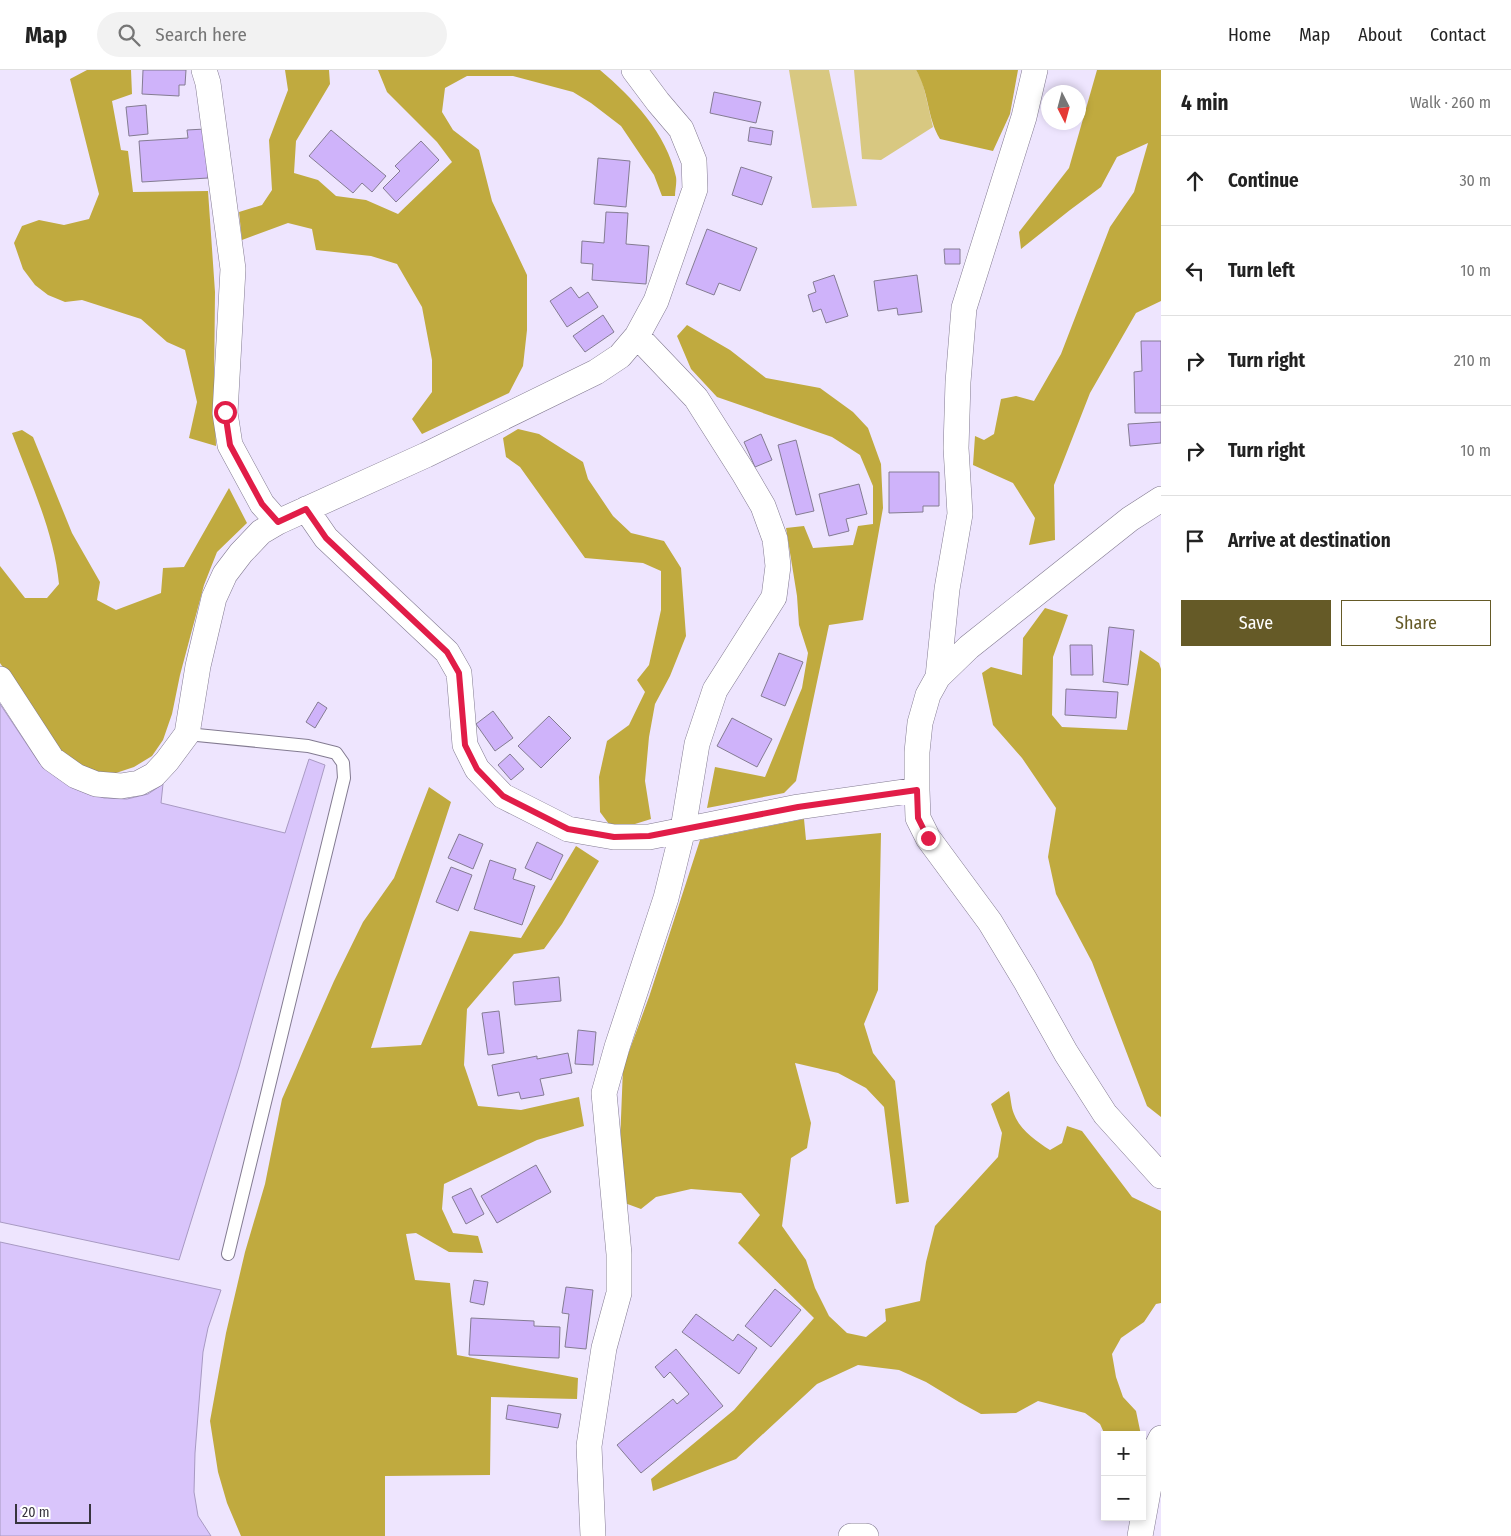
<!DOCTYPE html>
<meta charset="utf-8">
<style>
:root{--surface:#fff;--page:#f2f2f2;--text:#222;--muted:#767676;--line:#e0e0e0;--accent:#655a27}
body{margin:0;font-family:"Fira Sans Condensed",sans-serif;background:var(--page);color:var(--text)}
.controls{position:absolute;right:15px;bottom:15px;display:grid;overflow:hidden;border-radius:0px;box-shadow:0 2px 8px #0003}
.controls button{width:45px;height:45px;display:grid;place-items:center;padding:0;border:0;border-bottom:1px solid var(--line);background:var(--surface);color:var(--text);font:25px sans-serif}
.compass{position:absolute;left:1041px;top:15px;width:45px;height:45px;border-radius:50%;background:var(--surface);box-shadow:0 2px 8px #0003;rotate:174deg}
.scale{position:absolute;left:15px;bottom:12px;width:76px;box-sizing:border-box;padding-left:5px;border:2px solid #37343d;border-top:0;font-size:14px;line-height:18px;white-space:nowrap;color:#37343d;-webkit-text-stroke:4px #fff;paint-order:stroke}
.stop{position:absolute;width:15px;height:15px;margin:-11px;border:4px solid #e11d48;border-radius:50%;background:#fff}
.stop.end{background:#e11d48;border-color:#fff;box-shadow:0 1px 5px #0008}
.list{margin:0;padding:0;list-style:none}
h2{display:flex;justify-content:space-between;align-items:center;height:65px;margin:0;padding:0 20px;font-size:21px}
h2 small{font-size:16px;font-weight:400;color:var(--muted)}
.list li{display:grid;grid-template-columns:32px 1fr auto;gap:15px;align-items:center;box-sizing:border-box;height:90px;padding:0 20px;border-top:1px solid var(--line)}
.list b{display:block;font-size:19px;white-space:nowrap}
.list em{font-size:16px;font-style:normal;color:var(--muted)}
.actions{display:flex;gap:10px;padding:15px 20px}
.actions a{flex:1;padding:11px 0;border:1px solid var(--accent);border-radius:0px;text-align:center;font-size:18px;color:var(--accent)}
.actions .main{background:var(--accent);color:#fff}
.icon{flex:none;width:28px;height:28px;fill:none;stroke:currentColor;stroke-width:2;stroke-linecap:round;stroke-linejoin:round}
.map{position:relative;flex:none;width:1161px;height:1466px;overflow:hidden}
header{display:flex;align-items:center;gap:30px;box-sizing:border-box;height:70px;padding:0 25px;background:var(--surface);border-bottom:1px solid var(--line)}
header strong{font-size:24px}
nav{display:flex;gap:28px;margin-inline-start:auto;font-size:18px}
.search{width:350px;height:45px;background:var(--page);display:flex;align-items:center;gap:12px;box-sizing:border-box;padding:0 18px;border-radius:28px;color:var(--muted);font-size:19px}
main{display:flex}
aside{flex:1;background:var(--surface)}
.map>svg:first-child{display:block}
.green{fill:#d8c881}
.forest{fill:#c0aa3f}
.water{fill:#d9c5fb;stroke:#a89ac2}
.building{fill:#cfb3fa;stroke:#847c92}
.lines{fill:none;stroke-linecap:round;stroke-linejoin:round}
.lane-casing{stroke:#837b91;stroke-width:14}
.street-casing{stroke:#837b91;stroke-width:26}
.lane{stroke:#fff;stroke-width:12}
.street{stroke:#fff;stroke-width:25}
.route{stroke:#e11d48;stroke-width:6}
</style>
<header>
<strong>Map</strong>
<div class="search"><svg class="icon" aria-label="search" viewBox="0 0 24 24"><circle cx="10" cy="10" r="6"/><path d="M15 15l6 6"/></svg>Search here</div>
<nav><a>Home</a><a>Map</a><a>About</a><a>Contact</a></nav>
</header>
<main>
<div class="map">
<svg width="1161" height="1466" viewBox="0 0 1161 1466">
<rect width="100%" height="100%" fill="#eee5fe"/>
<path class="green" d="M 789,0 L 829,0 L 857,136 L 812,138 Z
M 854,0 L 916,0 L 922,10 L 933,57 L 881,90 L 862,89 Z"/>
<path class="forest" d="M 87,0 L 131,0 L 132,24 L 112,31 L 121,80 L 128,81 L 133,122 L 208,121 L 215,222 L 214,317 L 216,376 L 189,368 L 197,332 L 185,280 L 167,272 L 141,249 L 82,230 L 65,232 L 48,225 L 35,215 L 23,199 L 14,173 L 22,156 L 39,150 L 64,155 L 89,149 L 99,124 L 70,9 Z
M 285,0 L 329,0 L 330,14 L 296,71 L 294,103 L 318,110 L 336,126 L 366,130 L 398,144 L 452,92 L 437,72 L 387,22 L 378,0 L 600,0 C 632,27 667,64 676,107 C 677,113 675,120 675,126 L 662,126 L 654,105 L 621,56 L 591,33 L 573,22 L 513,6 L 467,6 L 445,18 L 442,42 L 453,60 L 479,80 L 492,131 L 527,205 L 527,260 L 523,296 L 509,323 L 422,364 L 412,349 L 432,322 L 432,290 L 422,237 L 397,194 L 371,186 L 316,180 L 312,159 L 288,153 L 242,170 L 239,142 L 262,135 L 272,120 L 269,70 L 288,20 Z
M 916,0 L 1018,0 L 1010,44 L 993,81 L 940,69 C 927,48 929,21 916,0 Z
M 1097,0 L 1161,0 L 1161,231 L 1136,243 L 1090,323 L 1054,415 L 1055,470 L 1029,475 L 1035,448 L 1013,413 L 973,395 L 975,366 L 984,370 L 994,364 L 1001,329 L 1016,326 L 1034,331 L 1061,284 L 1110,157 L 1134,122 L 1148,73 L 1117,87 L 1101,117 L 1070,140 L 1021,179 L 1019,162 L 1069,98 Z
M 687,255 L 730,280 L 766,308 L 820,318 L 853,342 L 868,358 L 881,394 L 883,438 L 863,550 L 829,555 L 796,711 L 784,723 L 707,738 L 715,697 L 765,707 L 802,618 L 808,583 L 799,555 L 797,526 L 786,458 L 804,456 L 813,478 L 853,475 L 858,456 L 873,454 L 873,416 L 860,385 L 832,367 L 717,327 L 691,299 L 677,266 Z
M 518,359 L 539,364 L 583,392 L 588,409 L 613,446 L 631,463 L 664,471 L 681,498 L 686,566 L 670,606 L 655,634 L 649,667 L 645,711 L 651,749 L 635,754 L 609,754 L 600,742 L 599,707 L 607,671 L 629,655 L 645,622 L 637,610 L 649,595 L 661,540 L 661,501 L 643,493 L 585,488 L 520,397 L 506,387 L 503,368 Z
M 22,360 L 33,367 L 72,463 L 100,512 L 97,530 L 116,540 L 161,523 L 163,498 L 184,497 L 229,418 L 247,453 L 217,482 L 204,515 L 180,605 L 172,644 L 163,670 L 152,686 L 134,697 L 116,703 L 89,702 L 70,693 L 52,670 L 0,593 L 0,496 L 25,528 L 47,528 L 59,514 C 54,461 30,412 12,363 Z
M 1045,538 L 1068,545 L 1053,587 L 1052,645 L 1062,657 L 1127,660 L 1140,580 L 1159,593 L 1161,599 L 1161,1047 L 1147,1036 L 1092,892 L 1056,824 L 1048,787 L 1056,738 L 1022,688 L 993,655 L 982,603 L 991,597 L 1022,605 L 1023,568 Z
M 429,717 L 451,732 L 371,978 L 421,975 L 470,861 L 521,868 L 576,776 L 599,791 L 562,854 L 544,879 L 514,884 L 467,939 L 464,995 L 478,1036 L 521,1040 L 579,1027 L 584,1056 L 537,1070 L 444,1114 L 442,1139 L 453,1163 L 478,1166 L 483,1183 L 449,1182 L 416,1163 L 406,1164 L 415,1210 L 450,1213 L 457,1285 L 578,1308 L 577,1329 L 491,1327 L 490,1405 L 385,1406 L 385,1466 L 241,1466 L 227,1433 L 218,1402 L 210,1351 L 226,1263 L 245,1182 L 265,1114 L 282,1029 L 334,911 L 363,852 L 394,808 Z
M 804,749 L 806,770 L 881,763 L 878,920 L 864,954 L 873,983 L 895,1011 L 909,1132 L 896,1134 L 884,1037 L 866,1018 L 838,1003 L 795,993 L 811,1053 L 807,1078 L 791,1088 L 782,1156 L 806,1190 L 815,1218 L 829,1246 L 847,1263 L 866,1267 L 886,1251 L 885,1239 L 920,1231 L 926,1192 L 935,1156 L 998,1087 L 1002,1063 L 991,1034 L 1009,1021 C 1011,1028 1011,1037 1014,1044 C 1020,1060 1036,1071 1050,1080 L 1062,1073 L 1067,1056 L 1082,1061 L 1132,1127 L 1161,1141 L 1161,1233 L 1156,1234 L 1144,1252 L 1121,1268 L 1112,1284 L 1116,1307 L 1123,1327 L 1136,1341 L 1141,1365 L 1105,1365 L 1100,1354 L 1085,1343 L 1038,1331 L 1016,1343 L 981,1344 L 959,1332 L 926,1312 L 899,1300 L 858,1295 L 817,1314 L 736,1389 L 653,1421 L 651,1409 L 734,1340 L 814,1248 L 738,1173 L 760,1145 L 741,1123 L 691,1119 L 656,1127 L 641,1139 L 622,1132 L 619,1098 L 623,998 L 649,927 L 700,770 Z"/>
<path class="water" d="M 0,634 L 40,694 L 56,707 L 67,714 L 104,728 L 127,729 L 148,724 L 163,714 L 161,733 L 285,763 L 309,689 L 325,695 L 239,997 L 179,1190 L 0,1152 Z
M 0,1172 L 221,1220 L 208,1258 L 203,1282 L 195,1383 L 194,1422 L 198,1446 L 211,1466 L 0,1466 Z"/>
<path class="building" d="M 143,0 L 186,0 L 185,15 L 179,15 L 179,26 L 142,24 Z
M 714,22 L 761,32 L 756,53 L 710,43 Z
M 146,35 L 148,64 L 129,66 L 126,37 Z
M 750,57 L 773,61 L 771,75 L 748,71 Z
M 205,59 L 208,108 L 142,112 L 139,71 L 188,68 L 187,60 Z
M 331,60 L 386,106 L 372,122 L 362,113 L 353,123 L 309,86 Z
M 421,71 L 439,90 L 396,132 L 383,118 L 400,101 L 395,96 Z
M 598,88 L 630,91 L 626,137 L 594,134 Z
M 741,97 L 772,107 L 762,135 L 732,125 Z
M 606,142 L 628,143 L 626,174 L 649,176 L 646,214 L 592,210 L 593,194 L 581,193 L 582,171 L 604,173 Z
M 707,159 L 757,178 L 740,221 L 719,213 L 714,225 L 686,214 Z
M 944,179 L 960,179 L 960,194 L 945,194 Z
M 834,205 L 848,246 L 826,253 L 821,239 L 813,242 L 808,225 L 816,222 L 813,212 Z
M 917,205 L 922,242 L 898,245 L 897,238 L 878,241 L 874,211 Z
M 571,217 L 579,228 L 588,222 L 598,237 L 567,257 L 550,231 Z
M 603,245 L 614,262 L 585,282 L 573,266 Z
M 1141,271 L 1161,271 L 1161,343 L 1135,343 L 1134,302 L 1142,301 Z
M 1161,352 L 1161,373 L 1130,376 L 1128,354 Z
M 761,364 L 772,390 L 755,397 L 744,372 Z
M 796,370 L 814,441 L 796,445 L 778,375 Z
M 889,402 L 939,402 L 939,436 L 923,436 L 923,442 L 889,443 Z
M 859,414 L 867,444 L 846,449 L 849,461 L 829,466 L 819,424 Z
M 1109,557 L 1134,560 L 1128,615 L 1103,612 Z
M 1070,575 L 1092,575 L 1093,605 L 1071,605 Z
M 779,583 L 803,592 L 785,636 L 761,626 Z
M 1066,619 L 1118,622 L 1116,648 L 1065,645 Z
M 318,632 L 327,638 L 315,658 L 306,652 Z
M 493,641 L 513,668 L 495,681 L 476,654 Z
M 549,646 L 571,668 L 541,698 L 518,676 Z
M 732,648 L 772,669 L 757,697 L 717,676 Z
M 510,684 L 524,699 L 511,710 L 498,695 Z
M 459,764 L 483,774 L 473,799 L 448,788 Z
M 537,772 L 563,785 L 551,810 L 525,798 Z
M 490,790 L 516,799 L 513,809 L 535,816 L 522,855 L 474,839 Z
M 451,797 L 472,805 L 458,841 L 436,832 Z
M 559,907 L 561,931 L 515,935 L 513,912 Z
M 499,941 L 504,983 L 488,985 L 482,943 Z
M 578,960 L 596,962 L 593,995 L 575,994 Z
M 568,983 L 572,1003 L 540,1009 L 544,1025 L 521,1029 L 519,1022 L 498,1026 L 492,995 L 537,986 L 537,989 Z
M 536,1095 L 551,1122 L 497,1153 L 481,1126 Z
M 471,1118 L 484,1144 L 466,1154 L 452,1127 Z
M 474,1210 L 488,1212 L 484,1235 L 470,1232 Z
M 566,1217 L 593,1220 L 586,1279 L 565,1277 L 569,1244 L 562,1243 Z
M 775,1219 L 801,1240 L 771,1277 L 745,1256 Z
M 696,1244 L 733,1271 L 738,1264 L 757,1278 L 739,1304 L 682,1262 Z
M 471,1248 L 534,1251 L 534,1256 L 560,1257 L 559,1288 L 469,1285 Z
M 676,1279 L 723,1336 L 641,1403 L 617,1375 L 673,1329 L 677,1334 L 689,1324 L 670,1302 L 664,1308 L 655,1297 Z
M 508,1335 L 561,1344 L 558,1358 L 506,1349 Z"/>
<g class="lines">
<g class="lane-casing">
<path id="lane" d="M 187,664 L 308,676 L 336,683 L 343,693 L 344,708 L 228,1184"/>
</g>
<g class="street-casing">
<path id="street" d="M 204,0 L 208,13 L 233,199 L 225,343 L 230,375 L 262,434 L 278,452
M 1161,429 L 1130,449 L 969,577 L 938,607 L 928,625 L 920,653 L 917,682 L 917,720 L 918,748 L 928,768 L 990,852 L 1025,910 L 1066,983 L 1105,1044 L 1161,1106
M 306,439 L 326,468 L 447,582 L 459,603 L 465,675 L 477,699 L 503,726 L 568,759 L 614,767 L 649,767 L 798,737 L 917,720
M 938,607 L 947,519 L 960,444 L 956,378 L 958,312 L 964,238 L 1024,47 L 1035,0
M 0,609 L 52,689 L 76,706 L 96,714 L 121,716 L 139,713 L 154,705 L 167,691 L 187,664 L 198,596 L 214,528 L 225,504 L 241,483 L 261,462 L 278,452 L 426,385 L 596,302 L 620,286 L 637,266 L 656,231 L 695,119 L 694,91 L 681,59 L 658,32 L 634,0
M 593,1466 L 589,1376 L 604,1278 L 619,1223 L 619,1184 L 604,1023 L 617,977 L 666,828 L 683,759 L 697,674 L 715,620 L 774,527 L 778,496 L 775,469 L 763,436 L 743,402 L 696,328 L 637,266
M 851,1466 L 866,1466
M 1140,1466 L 1156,1378 L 1161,1368"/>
</g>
<use href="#lane" class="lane"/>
<use href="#street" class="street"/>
</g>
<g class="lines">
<path class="route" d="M 225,342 L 230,375 L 262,434 L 278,452 L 306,439 L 326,468 L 447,582 L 459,603 L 465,675 L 477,699 L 503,726 L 568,759 L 614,767 L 649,766 L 798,737 L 917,720 L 918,748 L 928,768"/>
</g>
</svg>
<div class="controls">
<button>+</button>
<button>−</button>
</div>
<svg class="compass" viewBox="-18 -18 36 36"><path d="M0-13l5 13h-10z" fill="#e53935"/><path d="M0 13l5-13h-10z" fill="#767676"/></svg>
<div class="scale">20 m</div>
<div class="stop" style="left:225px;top:342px"></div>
<div class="stop end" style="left:928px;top:768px"></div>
</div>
<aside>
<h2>4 min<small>Walk · 260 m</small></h2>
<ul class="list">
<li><svg class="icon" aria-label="ahead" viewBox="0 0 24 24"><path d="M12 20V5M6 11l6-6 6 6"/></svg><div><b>Continue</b></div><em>30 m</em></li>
<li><svg class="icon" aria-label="left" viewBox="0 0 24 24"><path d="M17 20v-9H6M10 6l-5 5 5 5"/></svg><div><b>Turn left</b></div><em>10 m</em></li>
<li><svg class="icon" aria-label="right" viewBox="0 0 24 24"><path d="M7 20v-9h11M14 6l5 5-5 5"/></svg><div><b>Turn right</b></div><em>210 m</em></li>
<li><svg class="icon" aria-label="right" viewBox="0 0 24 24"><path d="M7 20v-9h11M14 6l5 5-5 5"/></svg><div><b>Turn right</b></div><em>10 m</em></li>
<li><svg class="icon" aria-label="arrive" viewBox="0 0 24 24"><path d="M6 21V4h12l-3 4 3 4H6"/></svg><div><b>Arrive at destination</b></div></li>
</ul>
<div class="actions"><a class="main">Save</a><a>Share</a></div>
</aside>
</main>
